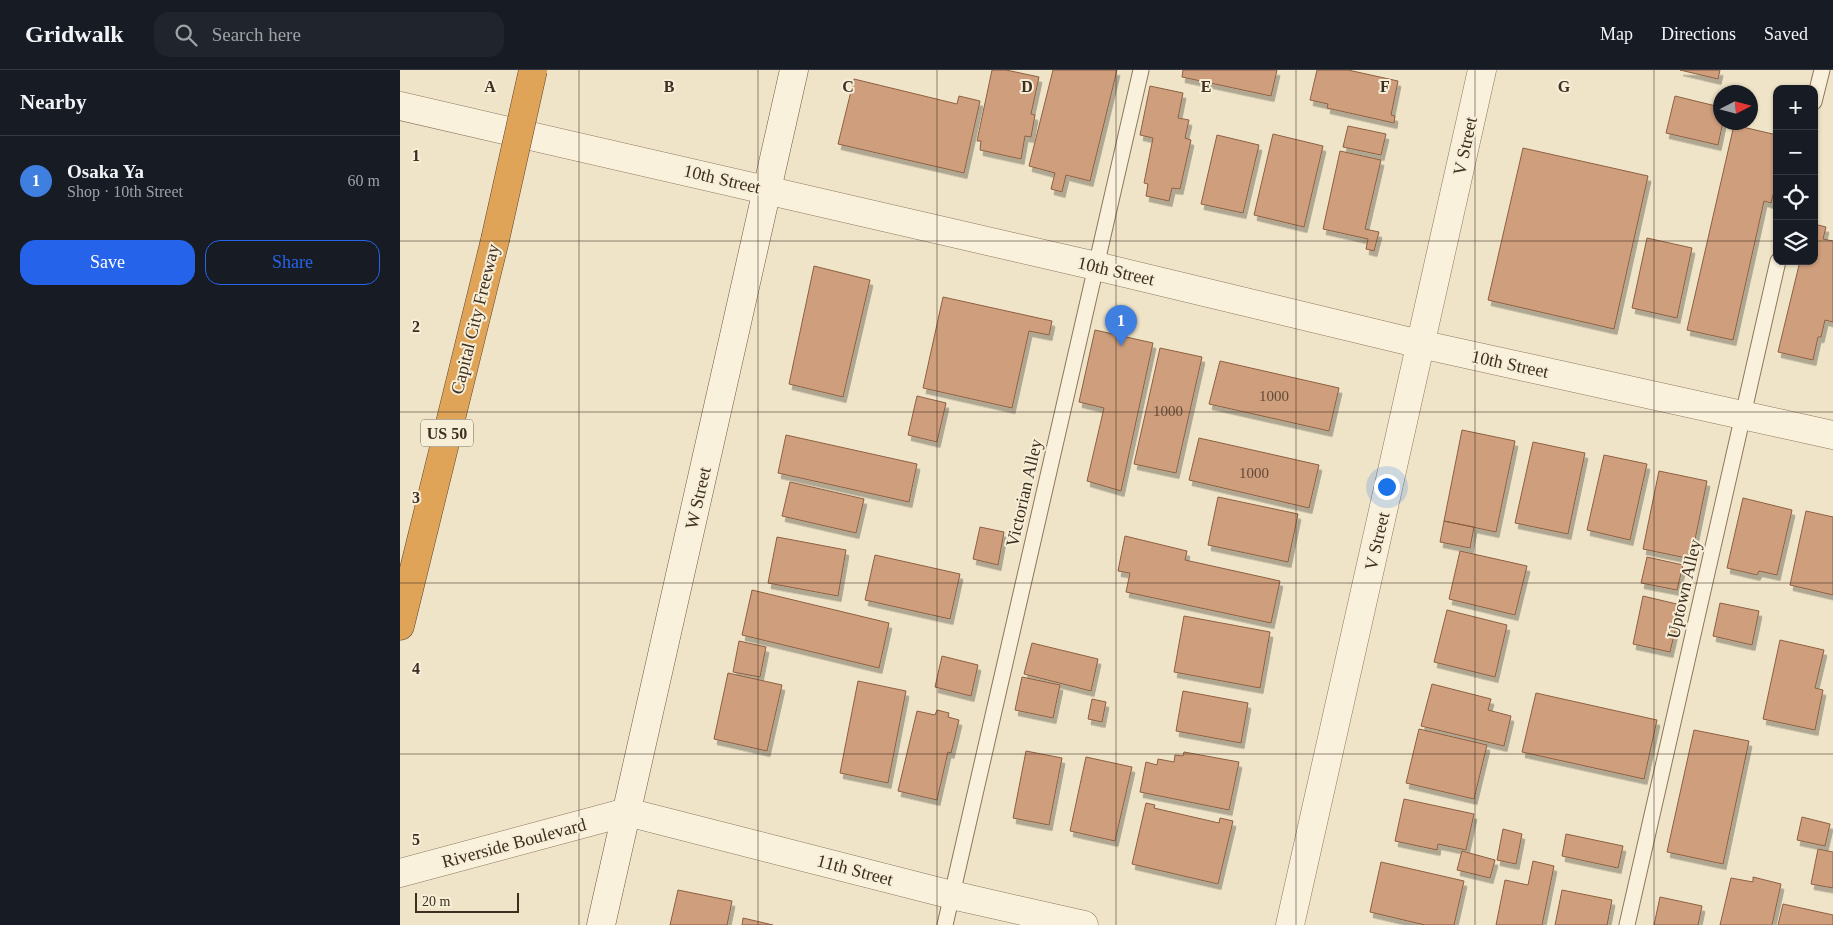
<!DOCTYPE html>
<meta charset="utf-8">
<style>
:root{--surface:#171b24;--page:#20242c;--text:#f1f3f6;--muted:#9ea1a6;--line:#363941;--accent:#2563eb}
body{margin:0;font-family:"Times New Roman",serif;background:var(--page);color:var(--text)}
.controls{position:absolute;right:15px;top:15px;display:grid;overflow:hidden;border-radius:10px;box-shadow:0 1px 4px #0004}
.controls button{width:45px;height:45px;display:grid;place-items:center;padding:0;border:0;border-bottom:1px solid var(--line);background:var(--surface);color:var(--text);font:25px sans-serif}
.compass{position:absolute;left:1313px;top:15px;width:45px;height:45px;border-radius:50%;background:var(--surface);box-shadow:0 1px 4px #0004;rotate:84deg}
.scale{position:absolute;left:15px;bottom:12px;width:104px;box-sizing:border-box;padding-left:5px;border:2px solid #3d2e20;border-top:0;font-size:14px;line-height:18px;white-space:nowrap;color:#3d2e20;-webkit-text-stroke:4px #f7eed8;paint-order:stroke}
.you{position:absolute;left:986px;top:416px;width:18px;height:18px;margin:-12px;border:4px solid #fff;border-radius:50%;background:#1a73e8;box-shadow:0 0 0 8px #1a73e833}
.badge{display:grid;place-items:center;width:32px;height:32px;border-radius:50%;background:var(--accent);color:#fff;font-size:16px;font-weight:700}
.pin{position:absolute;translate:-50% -41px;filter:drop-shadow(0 1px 2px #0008)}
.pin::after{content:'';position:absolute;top:26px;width:18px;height:15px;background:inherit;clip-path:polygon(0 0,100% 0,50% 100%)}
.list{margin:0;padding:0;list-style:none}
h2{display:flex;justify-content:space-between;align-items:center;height:65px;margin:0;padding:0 20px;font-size:21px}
h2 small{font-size:16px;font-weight:400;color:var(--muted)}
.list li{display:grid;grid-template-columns:32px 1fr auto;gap:15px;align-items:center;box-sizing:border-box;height:90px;padding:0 20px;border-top:1px solid var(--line)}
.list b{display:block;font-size:19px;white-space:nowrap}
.list p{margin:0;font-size:16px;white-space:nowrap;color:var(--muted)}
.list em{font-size:16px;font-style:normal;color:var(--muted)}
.actions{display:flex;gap:10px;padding:15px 20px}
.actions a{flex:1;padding:11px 0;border:1px solid var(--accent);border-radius:15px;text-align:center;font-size:18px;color:var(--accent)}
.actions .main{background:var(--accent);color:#fff}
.icon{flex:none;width:28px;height:28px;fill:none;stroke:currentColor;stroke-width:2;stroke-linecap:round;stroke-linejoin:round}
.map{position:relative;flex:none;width:1433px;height:855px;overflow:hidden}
header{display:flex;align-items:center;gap:30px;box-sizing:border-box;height:70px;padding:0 25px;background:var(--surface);border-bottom:1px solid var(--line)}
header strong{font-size:24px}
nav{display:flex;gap:28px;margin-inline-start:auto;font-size:18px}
.search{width:350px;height:45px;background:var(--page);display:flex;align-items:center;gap:12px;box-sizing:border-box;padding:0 18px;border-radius:15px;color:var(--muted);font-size:19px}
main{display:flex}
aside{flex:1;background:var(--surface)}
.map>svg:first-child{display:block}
.building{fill:#cf9f7d;stroke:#8d5f41;filter:url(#shadow)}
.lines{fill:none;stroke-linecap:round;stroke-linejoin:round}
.service-casing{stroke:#8d765c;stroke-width:17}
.minor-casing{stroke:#8d765c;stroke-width:29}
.tertiary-casing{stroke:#8d765c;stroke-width:29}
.secondary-casing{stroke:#6f573f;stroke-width:29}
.motorway-casing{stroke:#5b4430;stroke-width:29}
.service{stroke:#faf1dc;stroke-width:15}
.minor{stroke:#faf1dc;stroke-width:28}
.tertiary{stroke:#faf1dc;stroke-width:28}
.secondary{stroke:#faf1dc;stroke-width:28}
.motorway{stroke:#e0a458;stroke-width:28}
.motorway-bridge-casing{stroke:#5b4430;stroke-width:29;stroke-linecap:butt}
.motorway-bridge{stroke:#e0a458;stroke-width:28}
.grid{fill:none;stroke:#3d2e20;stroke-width:1;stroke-opacity:0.55}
.labels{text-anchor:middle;stroke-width:4;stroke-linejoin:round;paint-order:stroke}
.number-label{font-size:15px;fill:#624a37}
.shield{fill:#f7eed8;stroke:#756857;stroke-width:1}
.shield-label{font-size:16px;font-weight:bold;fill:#3d2e20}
.street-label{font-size:18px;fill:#3d2e20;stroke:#f7eed8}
.grid-label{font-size:16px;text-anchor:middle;font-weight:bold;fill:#3d2e20;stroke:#f7eed8;stroke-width:4;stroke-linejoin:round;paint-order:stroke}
</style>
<header>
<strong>Gridwalk</strong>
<div class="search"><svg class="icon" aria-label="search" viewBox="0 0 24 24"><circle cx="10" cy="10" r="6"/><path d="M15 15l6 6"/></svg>Search here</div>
<nav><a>Map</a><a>Directions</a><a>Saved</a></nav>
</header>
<main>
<aside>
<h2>Nearby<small></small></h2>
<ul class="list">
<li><span class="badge" style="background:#3f7fe0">1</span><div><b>Osaka Ya</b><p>Shop · 10th Street</p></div><em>60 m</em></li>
</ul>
<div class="actions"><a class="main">Save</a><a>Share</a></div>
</aside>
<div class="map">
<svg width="1433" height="855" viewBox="0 0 1433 855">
<defs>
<filter id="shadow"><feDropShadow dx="3" dy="5.5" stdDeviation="0" flood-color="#0004"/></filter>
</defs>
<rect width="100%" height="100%" fill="#f0e4c8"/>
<path class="building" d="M 592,0 L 606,0 L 639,7 L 631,44 L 635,45 L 631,67 L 625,66 L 621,89 L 580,80 L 581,71 L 577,71 Z
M 653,0 L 717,0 L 690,111 L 666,105 L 662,122 L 651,119 L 655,103 L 629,96 Z
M 783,0 L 877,0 L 871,26 L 782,7 Z
M 917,0 L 948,0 L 998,11 L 991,45 L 995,46 L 994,53 L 927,38 L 928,34 L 910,30 Z
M 1280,0 L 1320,0 L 1318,9 Z
M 454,9 L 557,34 L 559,26 L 580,31 L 564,103 L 438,74 Z
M 750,16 L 783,23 L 778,48 L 789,50 L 785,68 L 791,70 L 780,119 L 772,118 L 769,131 L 746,126 L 748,114 L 744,113 L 753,68 L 740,65 Z
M 1275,26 L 1320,37 L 1320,52 L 1323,52 L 1318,75 L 1266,63 Z
M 1334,55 L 1377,65 L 1377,110 L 1371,133 L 1364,131 L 1333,270 L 1287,260 Z
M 948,56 L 986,64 L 981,85 L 943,77 Z
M 873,64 L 923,76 L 904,157 L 854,145 Z
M 817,65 L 859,75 L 843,143 L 801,134 Z
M 1123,78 L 1248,106 L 1214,259 L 1088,230 Z
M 940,81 L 981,90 L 965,159 L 979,162 L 974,181 L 966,179 L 968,169 L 923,159 Z
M 1414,154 L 1426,157 L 1423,169 L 1433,171 L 1433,252 L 1425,250 L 1421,267 L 1418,267 L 1413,290 L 1378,282 L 1400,191 L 1414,191 Z
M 1247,168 L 1292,178 L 1277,248 L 1232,238 Z
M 414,196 L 470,210 L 443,327 L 389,314 Z
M 543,227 L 652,251 L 649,265 L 629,261 L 612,338 L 523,318 Z
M 695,260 L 753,273 L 721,421 L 687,411 L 704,338 L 679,332 Z
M 760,278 L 802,287 L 776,403 L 734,394 Z
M 820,291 L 939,318 L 929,361 L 809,334 Z
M 517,326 L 546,333 L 537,372 L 508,365 Z
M 1062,360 L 1115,371 L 1096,462 L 1044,451 Z
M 386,365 L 517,394 L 509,432 L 378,403 Z
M 799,368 L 919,395 L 909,438 L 789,410 Z
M 1133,372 L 1185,383 L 1168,464 L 1115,453 Z
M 1204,385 L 1247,394 L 1230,470 L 1187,460 Z
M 1259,401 L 1307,411 L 1291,489 L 1243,479 Z
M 390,412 L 464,429 L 456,463 L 382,446 Z
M 818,427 L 898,444 L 888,492 L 808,475 Z
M 1343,428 L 1392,440 L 1377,505 L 1359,501 L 1357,505 L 1327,498 Z
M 1406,441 L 1433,447 L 1433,525 L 1390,515 Z
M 1044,451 L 1074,457 L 1070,478 L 1040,472 Z
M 580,457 L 604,462 L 598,495 L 573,489 Z
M 725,466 L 787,481 L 785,490 L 880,511 L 871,553 L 726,522 L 730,503 L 718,501 Z
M 377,467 L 446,480 L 438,526 L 368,513 Z
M 1060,481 L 1127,496 L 1115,545 L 1049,529 Z
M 475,485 L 560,504 L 550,549 L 465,530 Z
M 1247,487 L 1283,495 L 1277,520 L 1241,513 Z
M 352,520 L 489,553 L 479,598 L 342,565 Z
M 1243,526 L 1281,535 L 1270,582 L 1233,574 Z
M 1320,533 L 1359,541 L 1352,575 L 1313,566 Z
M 1047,540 L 1107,555 L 1095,607 L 1034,592 Z
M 784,546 L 870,562 L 860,618 L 774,602 Z
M 1380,570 L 1424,580 L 1415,618 L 1423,620 L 1415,660 L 1363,649 Z
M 339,571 L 366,577 L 360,607 L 333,602 Z
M 632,573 L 698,589 L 691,621 L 624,604 Z
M 542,586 L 578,595 L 571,626 L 535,617 Z
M 328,603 L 382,615 L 367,681 L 314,669 Z
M 622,607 L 660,615 L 653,648 L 615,640 Z
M 458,611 L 506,621 L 488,713 L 440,703 Z
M 1032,614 L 1091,629 L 1088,640 L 1111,646 L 1104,676 L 1021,656 Z
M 783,621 L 848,633 L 841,673 L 776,661 Z
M 1136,623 L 1257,650 L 1244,709 L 1122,682 Z
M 692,629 L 706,632 L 702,652 L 688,649 Z
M 537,640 L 549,643 L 548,647 L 559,650 L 551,683 L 548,682 L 537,730 L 498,721 L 517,641 L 535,645 Z
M 1019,659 L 1087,675 L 1074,729 L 1006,713 Z
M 1294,660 L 1349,671 L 1323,794 L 1267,782 Z
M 626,681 L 662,688 L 649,755 L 613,748 Z
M 784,682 L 839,692 L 829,740 L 740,722 L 746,692 L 757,695 L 758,689 L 774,692 L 775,685 L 783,686 Z
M 686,687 L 732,697 L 715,771 L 670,761 Z
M 1004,729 L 1074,744 L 1066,780 L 1038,774 L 1037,780 L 995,771 Z
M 746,733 L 755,735 L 754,738 L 819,753 L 820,748 L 833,751 L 818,814 L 732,794 Z
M 1402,747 L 1430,754 L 1425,776 L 1397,770 Z
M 1103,759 L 1122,764 L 1116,794 L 1097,790 Z
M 1166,764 L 1223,776 L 1218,798 L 1162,786 Z
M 1418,779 L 1433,782 L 1433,818 L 1411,814 Z
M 1062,781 L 1095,790 L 1090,808 L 1057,800 Z
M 1133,791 L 1154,796 L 1142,855 L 1096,855 L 1105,810 L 1128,815 Z
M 981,792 L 1064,811 L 1054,855 L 1025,855 L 970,842 Z
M 1353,807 L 1381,814 L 1372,855 L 1320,855 L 1331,808 L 1353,812 Z
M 278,820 L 332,831 L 327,855 L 270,855 Z
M 1162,820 L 1212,830 L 1207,855 L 1155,855 Z
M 1260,827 L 1302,836 L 1298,855 L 1254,855 Z
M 1383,834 L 1433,845 L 1433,855 L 1378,855 Z
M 343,848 L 373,855 L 342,855 Z"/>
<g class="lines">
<g class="service-casing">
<path id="service" d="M 1414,32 L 1422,0
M 545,855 L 741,0
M 1227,855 L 1378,191"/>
</g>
<g class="minor-casing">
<path id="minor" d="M 227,742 L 552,825 L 684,855
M 890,855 L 1082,0"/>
</g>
<g class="tertiary-casing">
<path id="tertiary" d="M 0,36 L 696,196 L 1020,274 L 1433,365
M 0,803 L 227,742"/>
</g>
<g class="secondary-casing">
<path id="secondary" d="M 201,855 L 394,0"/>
</g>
<g class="motorway-casing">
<path id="motorway" d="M 0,556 L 95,170"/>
</g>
<use href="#service" class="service"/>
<use href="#minor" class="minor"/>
<use href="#tertiary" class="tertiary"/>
<use href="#secondary" class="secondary"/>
<use href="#motorway" class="motorway"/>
<g class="motorway-bridge-casing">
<path id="motorway-bridge" d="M 95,170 L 133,0"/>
</g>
<use href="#motorway-bridge" class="motorway-bridge"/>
</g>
<path class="grid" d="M 179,0 L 179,855M 358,0 L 358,855M 537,0 L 537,855M 716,0 L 716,855M 896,0 L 896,855M 1075,0 L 1075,855M 1254,0 L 1254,855M 0,171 L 1377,171M 1414,171 L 1433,171M 0,342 L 1433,342M 0,513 L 1433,513M 0,684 L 1433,684"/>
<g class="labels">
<g class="number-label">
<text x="874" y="331">1000</text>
<text x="768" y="346">1000</text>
<text x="854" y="408">1000</text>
</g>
<rect class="shield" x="21" y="349.5" width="52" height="27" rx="4"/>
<g class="shield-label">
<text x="47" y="369">US 50</text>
</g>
<g class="street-label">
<text transform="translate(1065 76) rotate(-78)" y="6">V Street</text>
<text transform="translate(322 109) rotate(13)" y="6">10th Street</text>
<text transform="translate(716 201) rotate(13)" y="6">10th Street</text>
<text transform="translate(75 249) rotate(-76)" y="6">Capital City Freeway</text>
<text transform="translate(1110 294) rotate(12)" y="6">10th Street</text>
<text transform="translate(624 423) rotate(-77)" y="6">Victorian Alley</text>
<text transform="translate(298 428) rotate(-77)" y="6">W Street</text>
<text transform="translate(977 471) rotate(-77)" y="6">V Street</text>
<text transform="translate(1284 519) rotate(-77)" y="6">Uptown Alley</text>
<text transform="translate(114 773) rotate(-15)" y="6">Riverside Boulevard</text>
<text transform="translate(455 800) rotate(15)" y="6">11th Street</text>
</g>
</g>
<g class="grid-label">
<text x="90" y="22">A</text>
<text x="269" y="22">B</text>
<text x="448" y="22">C</text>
<text x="627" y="22">D</text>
<text x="806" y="22">E</text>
<text x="985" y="22">F</text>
<text x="1164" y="22">G</text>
<text x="16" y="91">1</text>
<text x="16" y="262">2</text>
<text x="16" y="433">3</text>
<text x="16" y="604">4</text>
<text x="16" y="775">5</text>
</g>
</svg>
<div class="controls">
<button>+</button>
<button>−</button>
<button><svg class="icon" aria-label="locate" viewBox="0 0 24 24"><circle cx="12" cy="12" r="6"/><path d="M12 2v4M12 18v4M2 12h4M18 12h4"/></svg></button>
<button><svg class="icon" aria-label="layers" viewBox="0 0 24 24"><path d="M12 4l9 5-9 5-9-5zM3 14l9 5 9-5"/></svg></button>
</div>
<svg class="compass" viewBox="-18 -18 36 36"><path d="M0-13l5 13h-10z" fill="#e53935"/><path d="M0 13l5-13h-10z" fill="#9ea1a6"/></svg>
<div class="scale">20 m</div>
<div class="you"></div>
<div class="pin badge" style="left:721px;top:276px;background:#3f7fe0">1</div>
</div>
</main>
